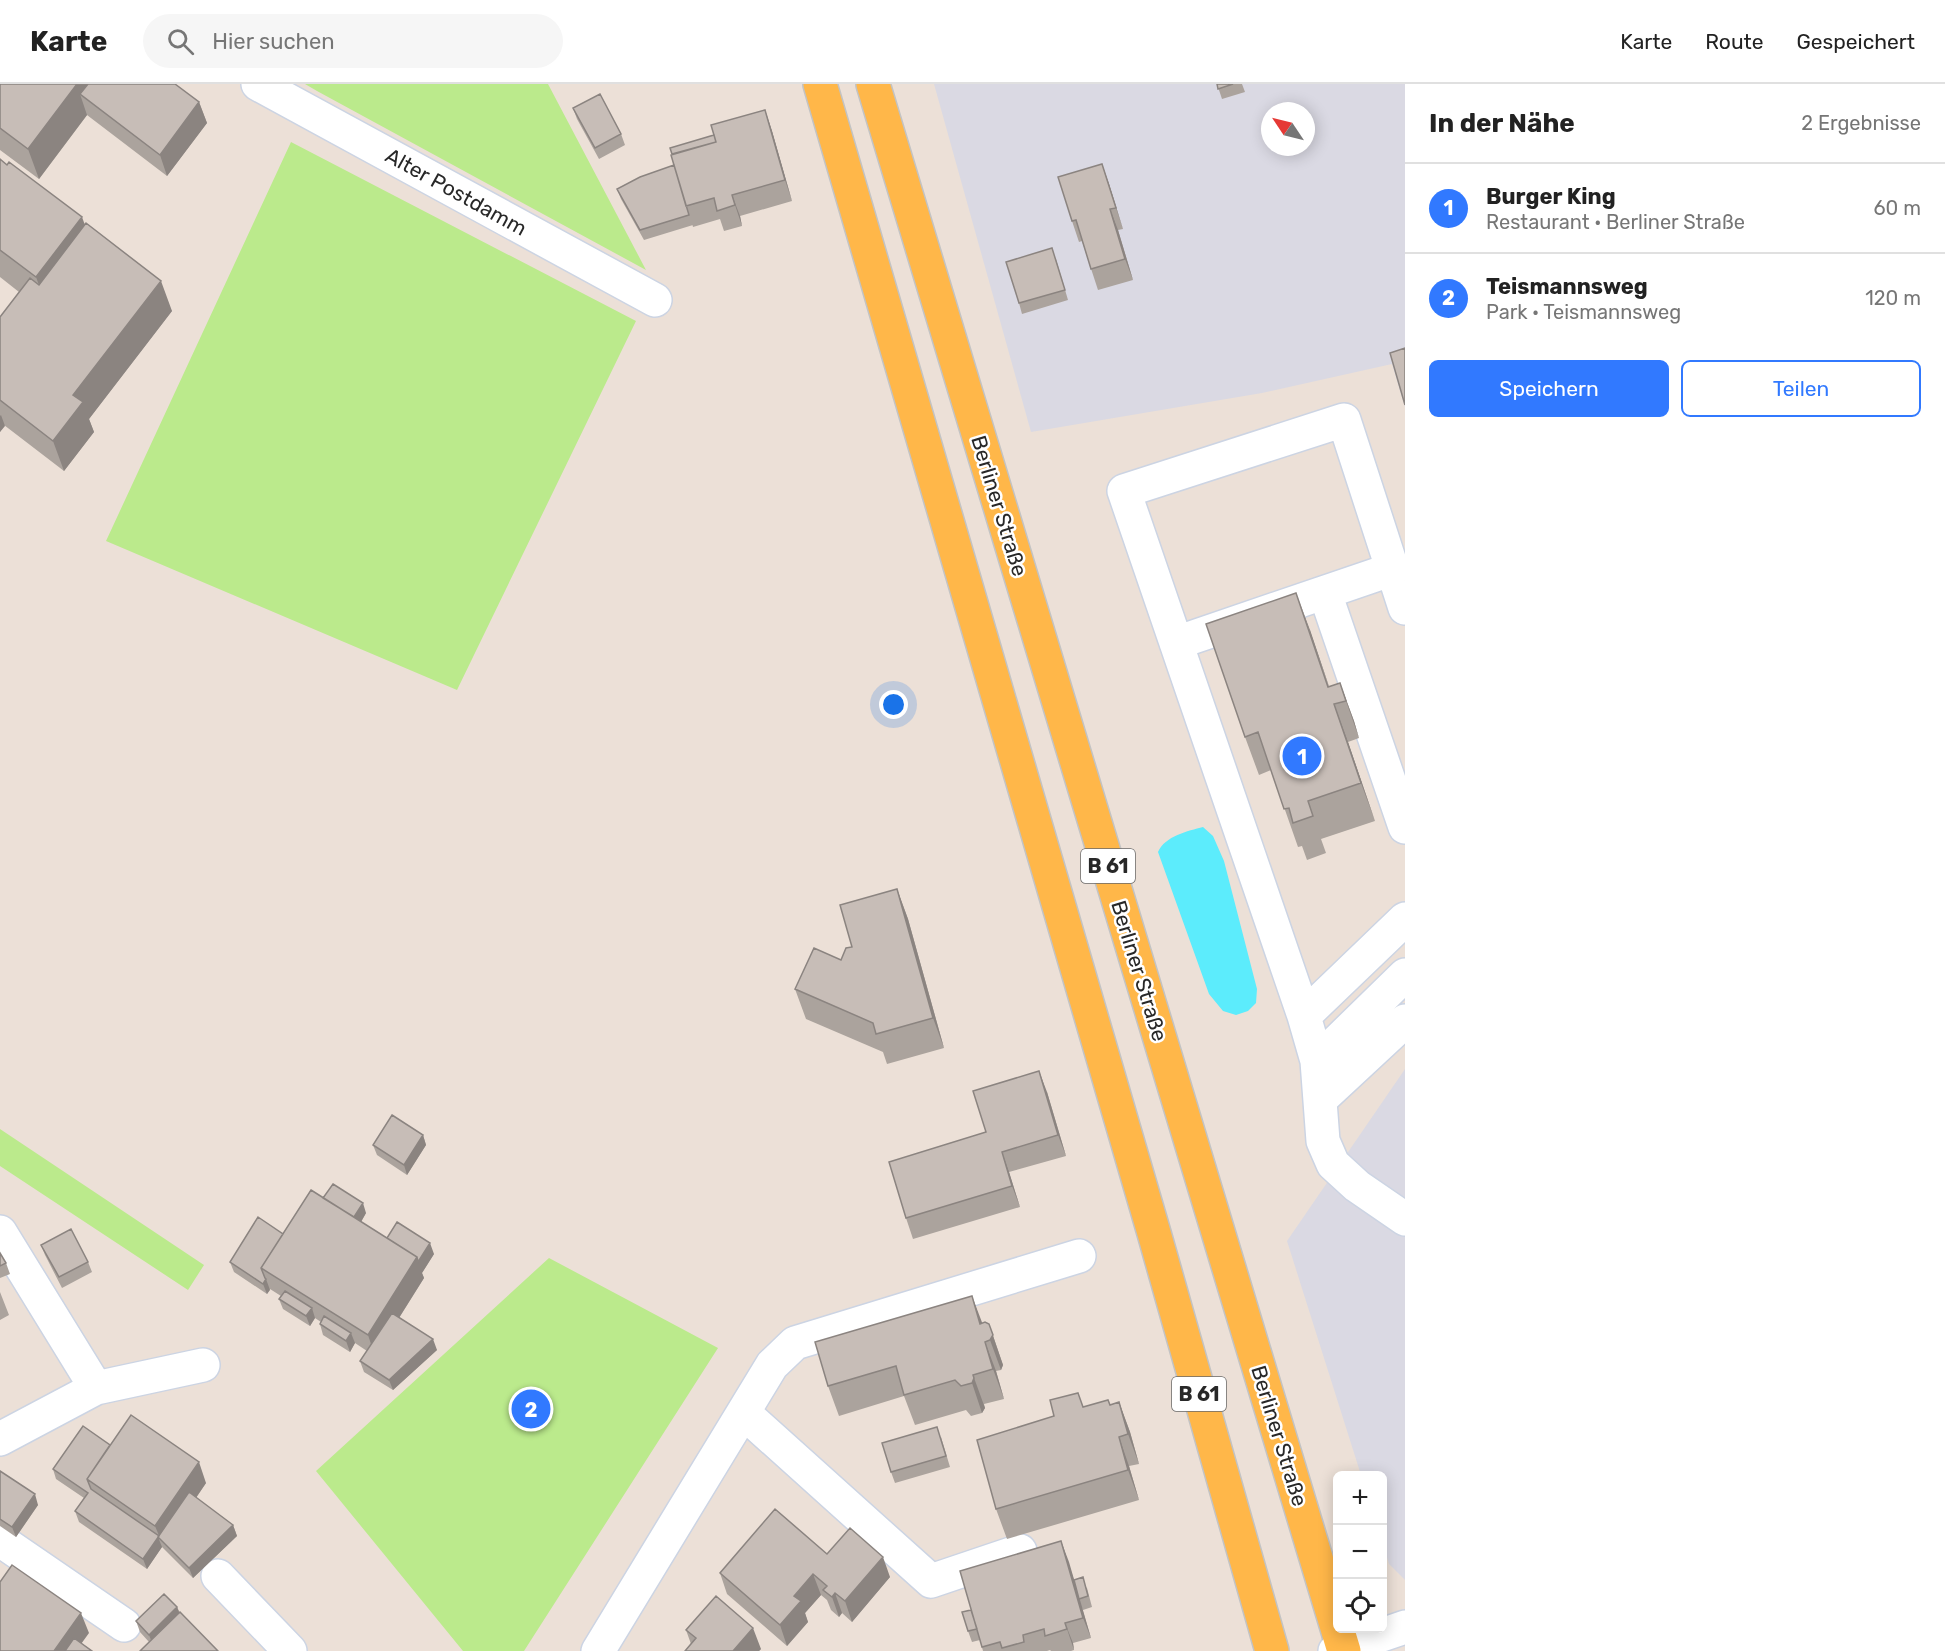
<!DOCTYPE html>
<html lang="de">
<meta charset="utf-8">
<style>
:root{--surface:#fff;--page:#f6f6f6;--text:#222;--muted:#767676;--line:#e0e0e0;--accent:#3179ff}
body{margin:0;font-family:Rubik,sans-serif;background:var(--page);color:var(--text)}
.controls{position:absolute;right:18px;bottom:18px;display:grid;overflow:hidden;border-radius:9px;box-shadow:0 3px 15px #0003}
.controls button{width:54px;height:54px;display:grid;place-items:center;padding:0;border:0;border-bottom:2px solid var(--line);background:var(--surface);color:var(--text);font:30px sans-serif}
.compass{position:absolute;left:1261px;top:18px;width:54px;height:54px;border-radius:50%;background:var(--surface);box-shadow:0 3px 15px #0003;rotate:305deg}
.you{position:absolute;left:894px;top:621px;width:21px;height:21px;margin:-15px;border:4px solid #fff;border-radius:50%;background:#1a73e8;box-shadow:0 0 0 9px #1a73e833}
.badge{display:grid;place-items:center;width:39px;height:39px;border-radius:50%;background:var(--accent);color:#fff;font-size:20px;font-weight:700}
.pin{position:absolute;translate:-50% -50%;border:3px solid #fff;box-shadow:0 2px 6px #0006}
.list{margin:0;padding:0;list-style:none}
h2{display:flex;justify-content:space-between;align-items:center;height:78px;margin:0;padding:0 24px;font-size:26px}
h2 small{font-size:20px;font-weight:400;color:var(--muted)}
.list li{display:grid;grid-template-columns:39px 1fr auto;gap:18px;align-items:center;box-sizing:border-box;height:90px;padding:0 24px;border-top:2px solid var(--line)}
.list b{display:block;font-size:22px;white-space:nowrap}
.list p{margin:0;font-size:20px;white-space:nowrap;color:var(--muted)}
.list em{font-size:20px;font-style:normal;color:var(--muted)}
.actions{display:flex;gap:12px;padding:18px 24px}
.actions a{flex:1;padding:14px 0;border:2px solid var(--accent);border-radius:9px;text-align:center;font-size:21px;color:var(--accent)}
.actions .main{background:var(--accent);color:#fff}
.icon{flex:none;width:33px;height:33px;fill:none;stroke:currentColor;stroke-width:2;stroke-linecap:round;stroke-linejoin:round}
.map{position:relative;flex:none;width:1405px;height:1567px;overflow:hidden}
header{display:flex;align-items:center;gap:36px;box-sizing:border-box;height:84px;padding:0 30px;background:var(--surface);border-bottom:2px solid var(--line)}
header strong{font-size:28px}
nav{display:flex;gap:33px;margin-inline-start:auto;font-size:21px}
.search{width:420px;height:54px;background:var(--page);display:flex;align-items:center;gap:15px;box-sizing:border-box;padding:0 21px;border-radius:33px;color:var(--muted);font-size:22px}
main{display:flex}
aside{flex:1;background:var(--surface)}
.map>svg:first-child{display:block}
.industrial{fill:#dad9e3;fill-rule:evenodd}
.green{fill:#bbea8c}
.water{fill:#5cecfc}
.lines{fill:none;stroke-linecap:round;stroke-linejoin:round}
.minor-casing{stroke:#ccd4e3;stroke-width:36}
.major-casing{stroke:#c3c3c3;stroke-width:36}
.minor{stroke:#fff;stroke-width:33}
.major{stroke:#ffb749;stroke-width:33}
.wall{fill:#aba39d}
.shaded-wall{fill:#8b8480}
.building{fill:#c7bdb7;stroke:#8b8480;stroke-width:1.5}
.labels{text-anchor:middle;stroke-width:5;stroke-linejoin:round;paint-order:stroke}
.shield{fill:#fff;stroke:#686868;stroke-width:1.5}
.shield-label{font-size:20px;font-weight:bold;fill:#282828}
.street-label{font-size:21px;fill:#282828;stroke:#fff}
</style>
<header>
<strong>Karte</strong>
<div class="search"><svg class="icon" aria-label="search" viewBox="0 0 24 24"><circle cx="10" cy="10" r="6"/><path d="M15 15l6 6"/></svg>Hier suchen</div>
<nav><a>Karte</a><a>Route</a><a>Gespeichert</a></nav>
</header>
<main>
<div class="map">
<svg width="1405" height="1567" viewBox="0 0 1405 1567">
<rect width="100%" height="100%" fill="#ece0d7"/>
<path class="industrial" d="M 934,0 L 1405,0 L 1405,323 L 1392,280 L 1262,309 L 1031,348 ZM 1270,27 L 1306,27 L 1306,63 L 1270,63 Z
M 1405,985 L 1405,1496 L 1389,1480 L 1383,1460 L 1382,1392 L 1361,1391 L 1287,1157 Z"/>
<path class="green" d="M 305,0 L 548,0 L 646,186 L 317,7 Z
M 291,58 L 636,237 L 457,606 L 106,457 Z
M 0,1045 L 204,1181 L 188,1206 L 0,1082 Z
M 549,1174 L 718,1264 L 524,1567 L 463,1567 L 316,1387 Z"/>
<path class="water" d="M 1203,743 L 1213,752 L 1224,777 L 1257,905 L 1256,919 L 1248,927 L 1236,931 L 1223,927 L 1209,910 L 1158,768 C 1165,752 1188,747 1203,743 Z"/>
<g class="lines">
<g class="minor-casing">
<path id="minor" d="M 258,0 L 655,216
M 1325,509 L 1405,743
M 1405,524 L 1344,336 L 1124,407 L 1304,932 L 1317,977 L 1323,1057 L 1333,1080 L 1357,1102 L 1405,1135
M 1176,559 L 1393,485
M 1304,932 L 1405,835
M 1317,977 L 1405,891
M 1321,1015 L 1405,937
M 0,1148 L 96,1304
M 744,1329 L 931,1497 L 1020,1467
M 0,1355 L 96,1304 L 203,1281
M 0,1456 L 124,1541
M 218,1492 L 290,1567
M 598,1567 L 772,1281 L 795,1259 L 1079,1172
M 1335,1567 L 1405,1543"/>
</g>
<g class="major-casing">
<path id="major" d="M 820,0 L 1154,1149 L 1272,1567
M 873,0 L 1344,1567"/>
</g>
<use href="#minor" class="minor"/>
<use href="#major" class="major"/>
</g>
<path class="wall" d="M 0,0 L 199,18 L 207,39 L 167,92 L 87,31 L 39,95 L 0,66 Z
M 1217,0 L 1242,0 L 1245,8 L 1222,15 Z
M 573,24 L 621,50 L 625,61 L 599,75 L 577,35 Z
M 765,26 L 772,47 L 792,117 L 740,132 L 742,142 L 724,147 L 720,135 L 693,143 L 692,139 L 693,141 L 644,156 L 621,115 L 617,105 L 674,81 L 714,51 Z
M 0,75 L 85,140 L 172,227 L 89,335 L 94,348 L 64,387 L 4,341 L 0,348 L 0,233 L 19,208 L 0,193 Z
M 1102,80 L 1109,100 L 1123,145 L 1118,146 L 1133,196 L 1098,206 L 1082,157 L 1079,158 L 1072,137 Z
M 1056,175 L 1068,216 L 1022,230 L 1019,219 Z
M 1310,546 L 1329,603 L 1340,599 L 1354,637 L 1359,654 L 1348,658 L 1375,737 L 1321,755 L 1326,769 L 1307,776 L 1302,762 L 1298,763 L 1271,686 L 1259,691 L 1245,653 Z
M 897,805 L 908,835 L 944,964 L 887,980 L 883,968 L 806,935 L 795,905 L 841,876 Z
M 1047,1008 L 1066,1072 L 1009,1088 L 1020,1123 L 913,1155 L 906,1134 L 986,1048 Z
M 423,1051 L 426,1061 L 407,1091 L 377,1071 L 373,1061 Z
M 323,1114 L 366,1129 L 361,1138 L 387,1154 L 434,1170 L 422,1189 L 424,1194 L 399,1234 L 437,1266 L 393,1306 L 364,1288 L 360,1277 L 367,1267 L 355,1259 L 350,1268 L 323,1251 L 320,1240 L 321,1238 L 315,1234 L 310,1242 L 283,1225 L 279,1215 L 281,1212 L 270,1205 L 267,1210 L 234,1188 L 230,1178 L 283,1150 Z
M 41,1161 L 88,1178 L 92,1188 L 62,1204 L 45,1171 Z
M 0,1169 L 6,1179 L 10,1190 L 0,1194 Z
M 0,1208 L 9,1231 L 0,1236 Z
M 982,1239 L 989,1240 L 1003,1281 L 1001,1286 L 996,1287 L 1004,1315 L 984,1320 L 985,1324 L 982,1329 L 971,1332 L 966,1326 L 915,1341 L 904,1312 L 839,1332 L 828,1302 Z
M 1078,1309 L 1083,1323 L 1110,1321 L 1119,1318 L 1130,1348 L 1139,1380 L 1129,1382 L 1139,1416 L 1007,1455 L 996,1425 L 1054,1332 Z
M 941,1353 L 950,1383 L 895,1399 L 891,1388 Z
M 110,1361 L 206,1399 L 196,1414 L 233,1441 L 237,1452 L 193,1494 L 162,1463 L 147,1485 L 79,1438 L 75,1427 L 84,1414 L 56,1395 L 53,1385 Z
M 0,1387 L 38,1421 L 16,1453 L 0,1442 Z
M 1061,1457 L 1074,1496 L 1087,1504 L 1092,1523 L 1083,1526 L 1082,1524 L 1091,1554 L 1073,1559 L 1074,1566 L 1071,1567 L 1051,1567 L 1050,1566 L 1047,1567 L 983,1567 L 980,1556 L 972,1558 L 968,1547 L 971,1526 Z
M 827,1470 L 890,1493 L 852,1538 L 842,1529 L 839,1533 L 831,1526 L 827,1516 L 821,1511 L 805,1529 L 808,1538 L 787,1562 L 727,1510 L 720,1489 Z
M 177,1523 L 180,1529 L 149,1558 L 140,1548 L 136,1537 Z
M 686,1546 L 761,1565 L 759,1567 L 685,1567 L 691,1560 Z"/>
<path class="shaded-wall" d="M 77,0 L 111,0 L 80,10 L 87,31 L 39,95 L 28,65 Z
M 199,18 L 207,39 L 167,92 L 160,71 Z
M 765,26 L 772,47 L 792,117 L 785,96 Z
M 1102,80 L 1109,100 L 1123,145 L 1116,124 Z
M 732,111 L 740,132 L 742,142 L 735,121 Z
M 1110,125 L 1118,146 L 1133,196 L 1125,175 Z
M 82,133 L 96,171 L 50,231 L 36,193 Z
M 161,197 L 172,227 L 89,335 L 94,348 L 64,387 L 53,357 L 73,311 Z
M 1,331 L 5,342 L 0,348 L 0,332 Z
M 1296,509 L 1310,546 L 1335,620 Z
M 1340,599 L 1354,637 L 1359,654 L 1346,617 Z
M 1334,620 L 1348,658 L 1375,737 L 1361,699 Z
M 897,805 L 908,835 L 944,964 L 933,934 Z
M 1039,987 L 1047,1008 L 1066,1072 L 1058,1051 Z
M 423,1051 L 426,1061 L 407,1091 L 404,1081 Z
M 1002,1068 L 1009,1088 L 1020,1123 L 1012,1102 Z
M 363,1119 L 366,1129 L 354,1150 L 350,1139 Z
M 430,1159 L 434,1170 L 422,1189 L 424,1194 L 375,1272 L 368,1251 L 417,1173 Z
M 266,1195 L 270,1206 L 267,1210 L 263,1200 Z
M 972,1212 L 983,1241 L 980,1240 Z
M 312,1224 L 315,1234 L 310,1242 L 306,1232 Z
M 989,1240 L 1003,1281 L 1001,1286 L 990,1256 Z
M 351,1249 L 355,1259 L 350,1268 L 346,1257 Z
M 433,1255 L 437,1266 L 393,1306 L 389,1296 Z
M 985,1258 L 996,1287 L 1004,1315 L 993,1285 Z
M 973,1291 L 985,1324 L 982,1329 L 972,1299 Z
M 1119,1318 L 1130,1348 L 1139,1380 L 1128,1350 Z
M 1119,1353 L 1129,1382 L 1139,1416 L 1128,1386 Z
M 199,1378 L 206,1399 L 165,1459 L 160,1454 L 155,1442 Z
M 35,1410 L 38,1421 L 16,1453 L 12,1443 Z
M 233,1441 L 237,1452 L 193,1494 L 189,1484 Z
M 158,1453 L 162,1463 L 147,1485 L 143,1475 Z
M 1061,1457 L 1069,1478 L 1091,1554 L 1083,1534 Z
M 883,1473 L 890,1493 L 852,1538 L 845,1517 Z
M 813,1490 L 821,1511 L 805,1529 L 808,1538 L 787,1562 L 780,1541 L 794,1512 Z
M 835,1509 L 842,1529 L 839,1533 L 832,1513 Z
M 177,1523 L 181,1533 L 153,1561 L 149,1551 Z
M 81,1529 L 89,1549 L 76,1567 L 54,1567 Z
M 1065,1539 L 1073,1559 L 1074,1566 Z
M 753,1544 L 761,1565 L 759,1567 L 733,1567 Z"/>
<path class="building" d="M 0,0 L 77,0 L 28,65 L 0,44 Z
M 88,0 L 175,0 L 199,18 L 160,71 L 80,10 Z
M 1217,0 L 1233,0 L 1218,5 Z
M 600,10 L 621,50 L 595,64 L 573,24 Z
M 765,26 L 785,96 L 732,111 L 735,121 L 717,127 L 714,114 L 686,122 L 671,71 L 716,58 L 711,41 Z
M 714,51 L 716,58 L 672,70 L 670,64 Z
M 0,75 L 7,81 L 9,78 L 82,133 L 36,193 L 0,166 Z
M 1102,80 L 1116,124 L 1110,125 L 1125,175 L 1091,185 L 1076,136 L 1072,137 L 1058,93 Z
M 674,81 L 689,131 L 640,146 L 617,105 L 640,93 Z
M 86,139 L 161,197 L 73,311 L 83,318 L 53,357 L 0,316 L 0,233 L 30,194 L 39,201 Z
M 1052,164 L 1065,206 L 1019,219 L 1006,178 Z
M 1405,264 L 1405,321 L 1390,269 Z
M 1296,509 L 1328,603 L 1340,599 L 1346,617 L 1334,620 L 1361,699 L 1308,717 L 1313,732 L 1293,739 L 1289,724 L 1284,725 L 1258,648 L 1245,653 L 1206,540 Z
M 897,805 L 933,934 L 876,950 L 873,939 L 795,905 L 814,864 L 841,876 L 846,864 L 852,863 L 840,821 Z
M 1039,987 L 1058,1051 L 1002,1068 L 1012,1102 L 906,1134 L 889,1078 L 986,1048 L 973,1007 Z
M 392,1031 L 423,1051 L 404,1081 L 373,1061 Z
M 333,1100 L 363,1119 L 354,1133 L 323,1114 Z
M 311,1106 L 417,1173 L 368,1251 L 261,1184 Z
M 258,1133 L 283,1150 L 261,1184 L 265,1194 L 266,1195 L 263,1200 L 230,1178 Z
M 397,1138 L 430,1159 L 418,1178 L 417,1173 L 387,1154 Z
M 71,1145 L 88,1178 L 59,1193 L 41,1161 Z
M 0,1169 L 6,1179 L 0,1182 Z
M 285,1207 L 312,1224 L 306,1232 L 279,1215 Z
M 972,1212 L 980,1240 L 985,1238 L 989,1240 L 993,1251 L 990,1256 L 985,1258 L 993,1285 L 973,1291 L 974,1294 L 972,1299 L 961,1302 L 955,1296 L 904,1311 L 896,1282 L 828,1302 L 815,1258 Z
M 392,1229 L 433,1255 L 389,1296 L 360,1277 Z
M 324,1232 L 351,1249 L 346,1257 L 320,1240 Z
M 1078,1309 L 1083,1323 L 1108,1316 L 1110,1321 L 1119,1318 L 1128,1350 L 1119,1353 L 1128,1386 L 996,1425 L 977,1356 L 1054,1332 L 1050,1316 Z
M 131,1331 L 199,1378 L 155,1442 L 87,1395 Z
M 83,1342 L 110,1361 L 87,1395 L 91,1405 L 159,1452 L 143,1475 L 75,1427 L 88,1409 L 53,1385 Z
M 937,1343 L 946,1372 L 891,1388 L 882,1359 Z
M 0,1387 L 35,1410 L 12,1443 L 0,1435 Z
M 189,1408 L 233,1441 L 189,1484 L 158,1453 Z
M 775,1425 L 827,1470 L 850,1444 L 883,1473 L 845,1517 L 835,1509 L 832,1513 L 823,1506 L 827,1502 L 813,1490 L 794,1512 L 801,1517 L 780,1541 L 720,1489 Z
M 1061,1457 L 1083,1534 L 1065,1539 L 1067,1545 L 1045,1552 L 1044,1545 L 1023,1551 L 1024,1558 L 1002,1564 L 1000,1558 L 982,1563 L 960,1487 Z
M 12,1481 L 81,1529 L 54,1567 L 0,1567 L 0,1498 Z
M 1083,1493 L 1088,1512 L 1079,1515 L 1074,1496 Z
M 164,1510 L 177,1523 L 149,1551 L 136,1537 Z
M 716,1512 L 753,1544 L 733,1567 L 685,1567 L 696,1554 L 686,1546 Z
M 971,1526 L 977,1545 L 968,1547 L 962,1528 Z
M 180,1528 L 218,1567 L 140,1567 Z
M 74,1554 L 92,1567 L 65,1567 Z"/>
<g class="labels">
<g class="shield">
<rect x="1081" y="765" width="54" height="34" rx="4.5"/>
<rect x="1172" y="1293" width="54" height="34" rx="4.5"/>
</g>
<g class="shield-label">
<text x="1108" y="789">B 61</text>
<text x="1199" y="1317">B 61</text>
</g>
<g class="street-label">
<text transform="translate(456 108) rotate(29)" y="7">Alter Postdamm</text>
<text transform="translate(999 422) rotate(73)" y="7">Berliner Straße</text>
<text transform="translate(1139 887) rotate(73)" y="7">Berliner Straße</text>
<text transform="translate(1279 1352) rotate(73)" y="7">Berliner Straße</text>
</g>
</g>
</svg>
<div class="controls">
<button>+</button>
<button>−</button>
<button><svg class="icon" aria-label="locate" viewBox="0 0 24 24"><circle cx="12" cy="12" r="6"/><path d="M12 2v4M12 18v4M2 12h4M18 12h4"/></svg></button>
</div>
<svg class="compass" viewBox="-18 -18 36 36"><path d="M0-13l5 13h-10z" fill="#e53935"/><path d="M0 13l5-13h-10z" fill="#767676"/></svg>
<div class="you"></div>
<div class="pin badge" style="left:1302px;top:672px">1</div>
<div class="pin badge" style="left:531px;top:1325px">2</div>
</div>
<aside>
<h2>In der Nähe<small>2 Ergebnisse</small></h2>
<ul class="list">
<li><span class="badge">1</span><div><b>Burger King</b><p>Restaurant · Berliner Straße</p></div><em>60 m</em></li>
<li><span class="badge">2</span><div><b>Teismannsweg</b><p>Park · Teismannsweg</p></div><em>120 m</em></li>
</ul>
<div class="actions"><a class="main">Speichern</a><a>Teilen</a></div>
</aside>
</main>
